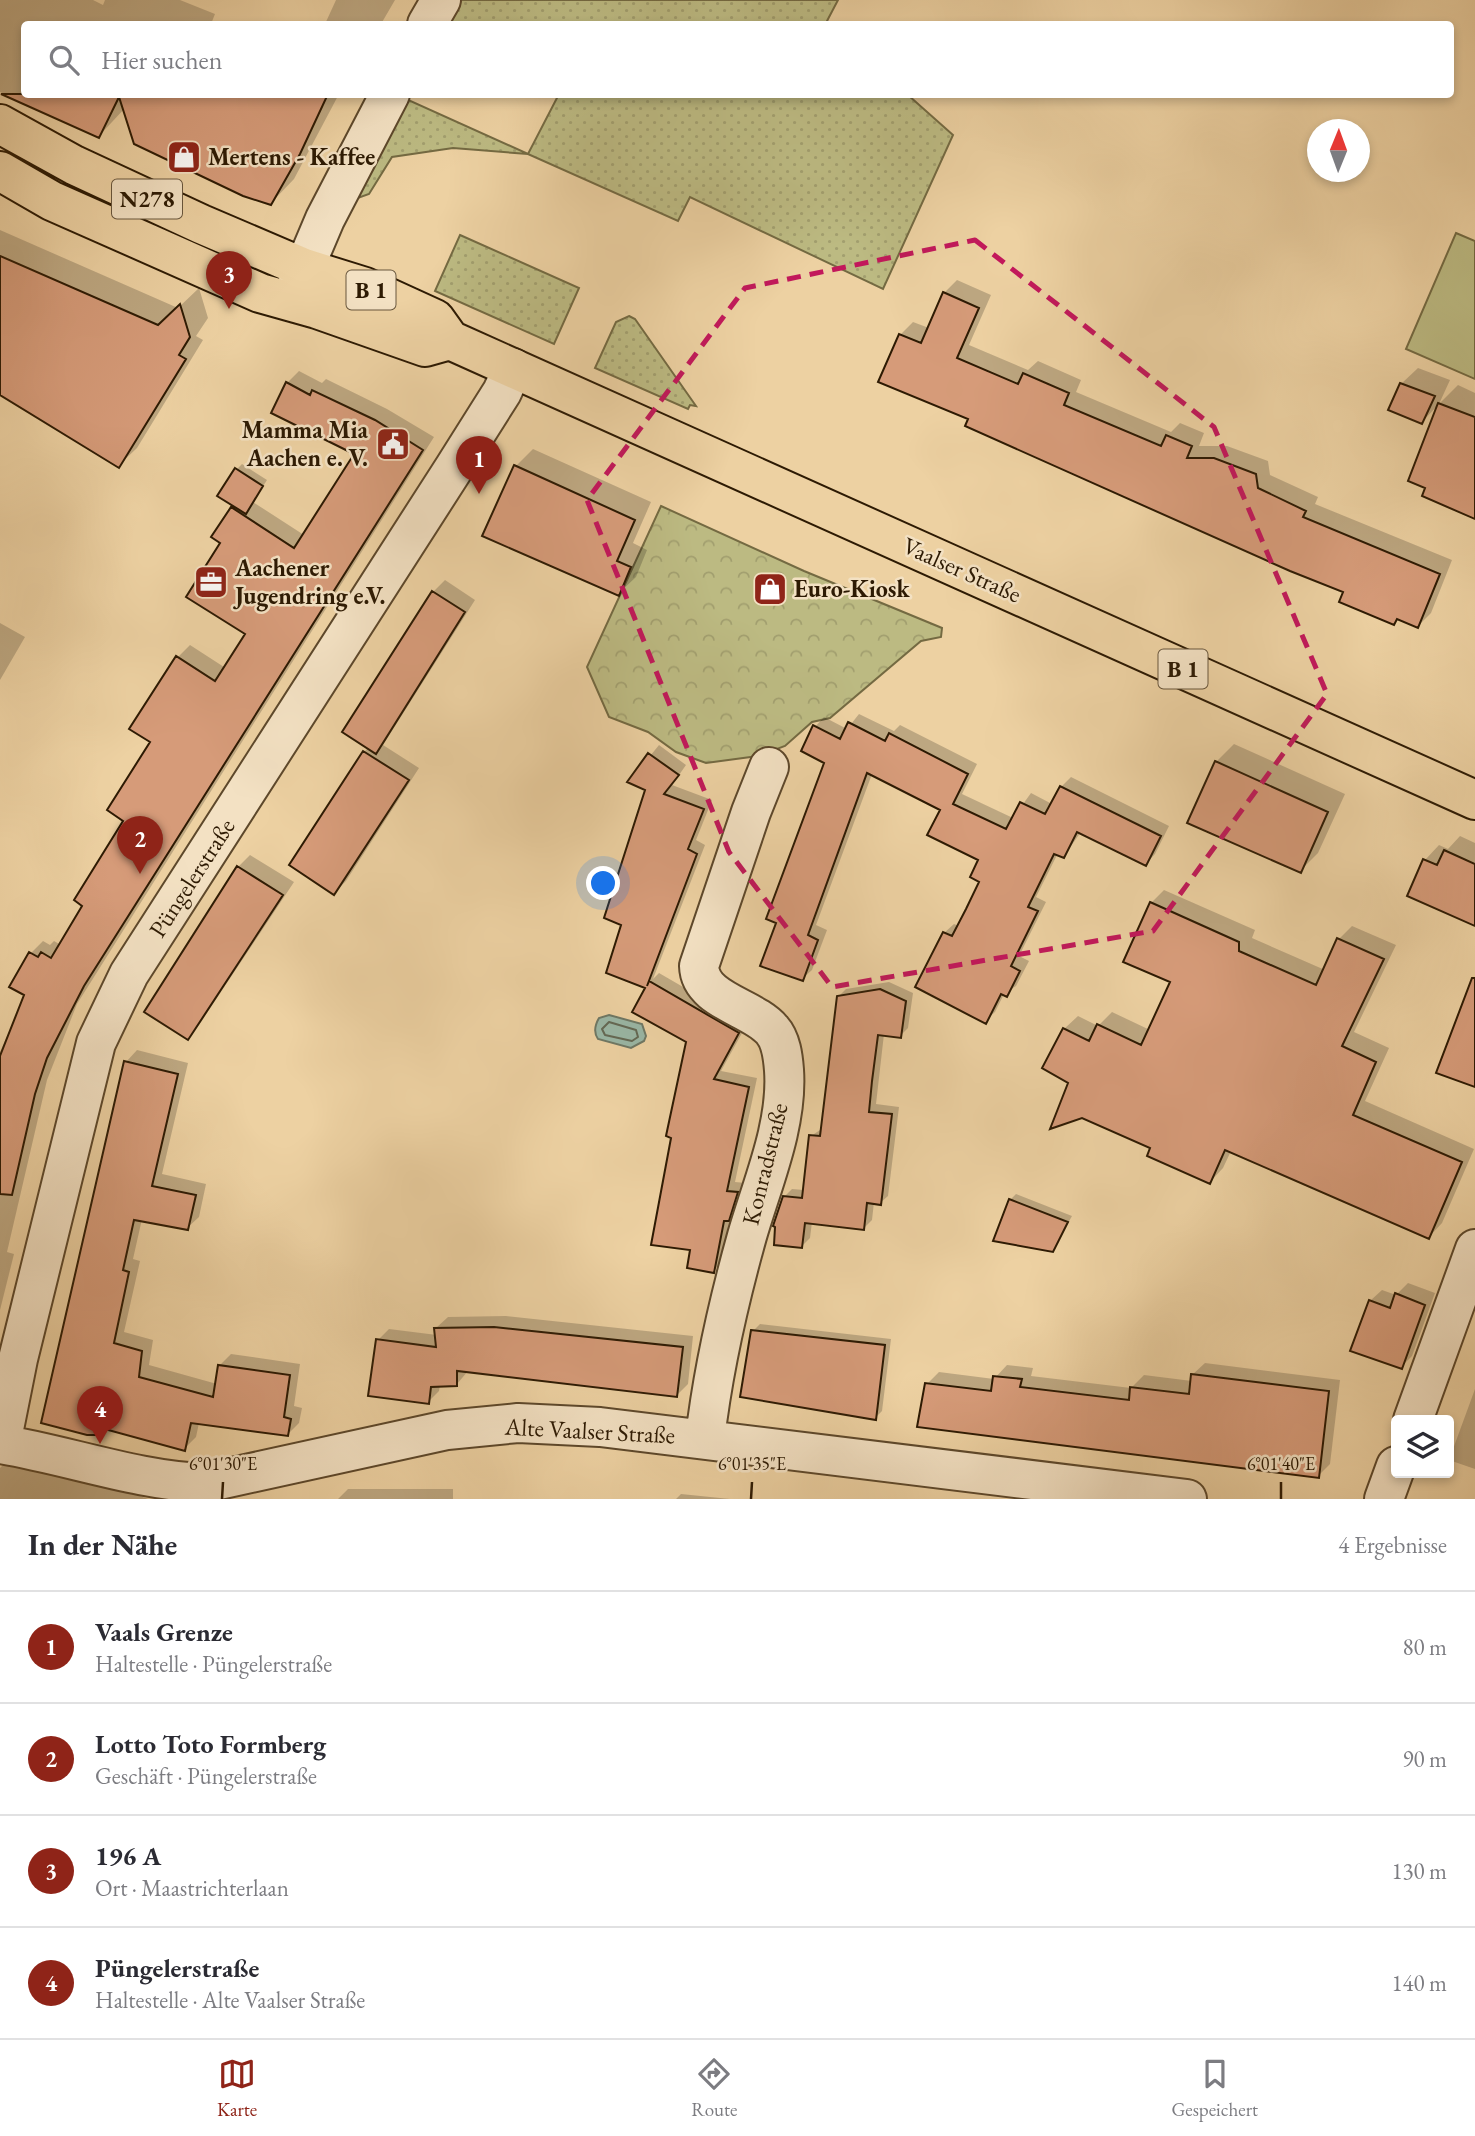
<!DOCTYPE html>
<html lang="de">
<meta charset="utf-8">
<style>
:root{--surface:#fff;--page:#f7f7f7;--text:#2b2b33;--muted:#7c7c81;--line:#e1e1e2;--accent:#8f2418}
body{margin:0;font-family:"EB Garamond",serif;background:var(--page);color:var(--text)}
.controls{position:absolute;right:21px;bottom:21px;display:grid;overflow:hidden;border-radius:7px;box-shadow:0 4px 10px #0003}
.controls button{width:63px;height:63px;display:grid;place-items:center;padding:0;border:0;border-bottom:2px solid var(--line);background:var(--surface);color:var(--text);font:35px sans-serif}
.compass{position:absolute;left:1307px;top:119px;width:63px;height:63px;border-radius:50%;background:var(--surface);box-shadow:0 4px 10px #0003;rotate:1deg}
.you{position:absolute;left:604px;top:884px;width:24px;height:24px;margin:-18px;border:5px solid #fff;border-radius:50%;background:#1a73e8;box-shadow:0 0 0 10px #1a73e833}
.badge{display:grid;place-items:center;width:46px;height:46px;border-radius:50%;background:var(--accent);color:#fff;font-size:23px;font-weight:700}
.pin{position:absolute;translate:-50% -58px;filter:drop-shadow(0 2px 4px #0008)}
.pin::after{content:'';position:absolute;top:37px;width:24px;height:21px;background:inherit;clip-path:polygon(0 0,100% 0,50% 100%)}
.list{margin:0;padding:0;list-style:none}
h2{display:flex;justify-content:space-between;align-items:center;height:91px;margin:0;padding:0 28px;font-size:30px}
h2 small{font-size:23px;font-weight:400;color:var(--muted)}
.list li{display:grid;grid-template-columns:46px 1fr auto;gap:21px;align-items:center;box-sizing:border-box;height:112px;padding:0 28px;border-top:2px solid var(--line)}
.list b{display:block;font-size:26px;white-space:nowrap}
.list p{margin:0;font-size:23px;white-space:nowrap;color:var(--muted)}
.list em{font-size:23px;font-style:normal;color:var(--muted)}
.icon{flex:none;width:38px;height:38px;fill:none;stroke:currentColor;stroke-width:2;stroke-linecap:round;stroke-linejoin:round}
.map{position:relative;flex:none;width:1475px;height:1499px;overflow:hidden}
.search{position:absolute;background:var(--surface);box-shadow:0 4px 10px #0003;left:21px;right:21px;top:21px;height:77px;display:flex;align-items:center;gap:18px;box-sizing:border-box;padding:0 24px;border-radius:7px;color:var(--muted);font-size:26px}
.sheet{height:539px;background:var(--surface)}
nav{display:flex;justify-content:space-around;align-items:center;box-sizing:border-box;height:98px;border-top:2px solid var(--line);background:var(--surface);font-size:19px;color:var(--muted)}
nav a{display:grid;justify-items:center;gap:4px}
nav .on{color:var(--accent)}
.map>svg:first-child{display:block}
.grass{fill:url(#grass-dots);stroke:#746a42;stroke-width:2}
.park{fill:url(#park-crowns);stroke:#746a42;stroke-width:2}
.garden{fill:#bcba82;stroke:#746a42;stroke-width:2}
.water{fill:#99b7a6;stroke:#6e7865;stroke-width:2}
.shadow{fill:#0003}
.lines{fill:none;stroke-linecap:round;stroke-linejoin:round}
.shore{stroke:#636854;stroke-width:2}
.building{fill:#d69b79;stroke:#2d1a03;stroke-width:2}
.minor-casing{stroke:#5d482b;stroke-width:42}
.major-casing{stroke:#2d1a03;stroke-width:42}
.minor{stroke:#f3e1c3;stroke-width:38}
.major{stroke:#edd1a2;stroke-width:38}
.marked{fill:none;stroke:#c2185b;stroke-width:5;stroke-dasharray:14 9;stroke-linejoin:round}
.ticks{fill:none;stroke:#2d1a03;stroke-width:2.5}
.labels{text-anchor:middle;stroke-width:5;stroke-linejoin:round;paint-order:stroke}
.shield{fill:#f3e1c3;stroke:#68563d;stroke-width:2}
.shield-label{font-size:23px;font-weight:bold;fill:#2d1a03}
.poi-label{font-size:24px;font-weight:bold;fill:#2d1a03;stroke:#f3e1c3;text-anchor:start}
.street-label{font-size:24px;fill:#2d1a03;stroke:#f3e1c3}
.ticks-label{font-size:18px;text-anchor:middle;fill:#2d1a03;stroke:#f3e1c3;stroke-width:5;stroke-linejoin:round;paint-order:stroke}
</style>
<div class="map">
<svg width="1475" height="1499" viewBox="0 0 1475 1499">
<defs>
<pattern id="grass-dots" width="8" height="8" patternUnits="userSpaceOnUse" patternTransform="scale(1.75)"><rect width="8" height="8" fill="#bcba82"/><path d="M2 2h.1M6 6h.1" fill="none" stroke="#a29f6f" stroke-width="1.8" stroke-linecap="round"/></pattern>
<pattern id="park-crowns" width="20" height="18" patternUnits="userSpaceOnUse" patternTransform="scale(1.75)"><rect width="20" height="18" fill="#bcba82"/><path d="M2 6a3 3 0 1 1 6 0M12 15a3 3 0 1 1 6 0" fill="none" stroke="#a29f6f"/></pattern>
</defs>
<rect width="100%" height="100%" fill="#edd1a2"/>
<filter id="stains"><feTurbulence type="fractalNoise" baseFrequency=".00286" numOctaves="4"/><feColorMatrix values="0 0 0 0 .2 0 0 0 0 .09 0 0 0 0 .02 0 0 0 .5 -.17"/></filter>
<radialGradient id="worn" r=".72"><stop offset=".6" stop-color="#630" stop-opacity="0"/><stop offset="1" stop-color="#630" stop-opacity=".3"/></radialGradient>
<path class="grass" d="M 461,0 L 838,0 L 827,21 L 831,24 L 448,24 Z
M 559,94 L 908,95 L 953,135 L 883,289 L 690,197 L 678,221 L 528,154 L 453,148 L 392,157 L 369,194 L 355,199 L 404,98 L 528,154 Z
M 460,235 L 579,288 L 554,344 L 435,291 Z
M 629,316 L 635,319 L 696,406 L 690,405 L 688,409 L 595,368 L 616,322 Z"/>
<path class="park" d="M 661,506 L 804,571 L 942,628 L 941,637 L 921,641 L 830,718 L 812,722 L 785,746 L 758,756 L 706,763 L 676,752 L 648,732 L 609,717 L 587,667 Z"/>
<path class="garden" d="M 1456,233 L 1475,241 L 1475,379 L 1406,349 Z"/>
<path class="water" d="M 609,1015 L 642,1024 L 646,1036 L 644,1041 L 631,1048 L 598,1039 C 593,1032 595,1025 599,1018 Z"/>
<path class="shadow" d="M 0,0 L 93,0 L 103,5 L 105,0 L 180,0 L 215,14 L 211,24 L 24,24 L 24,94 L 339,94 L 294,179 L 271,203 L 125,108 L 99,136 L 0,92 Z
M 336,0 L 395,0 L 381,24 L 325,24 Z
M 0,230 L 178,308 L 199,288 L 208,318 L 196,336 L 203,340 L 137,448 L 118,466 L 0,393 Z
M 957,280 L 991,295 L 969,345 L 1028,370 L 1038,361 L 1081,380 L 1076,392 L 1171,432 L 1180,423 L 1204,433 L 1199,446 L 1227,446 L 1268,461 L 1270,475 L 1318,497 L 1315,504 L 1452,560 L 1431,613 L 1418,626 L 1399,618 L 1394,623 L 1345,591 L 970,418 L 900,335 L 913,322 L 929,328 L 944,293 Z
M 1418,368 L 1450,380 L 1439,404 L 1422,422 L 1401,384 Z
M 299,371 L 322,383 L 326,379 L 387,409 L 434,437 L 77,1004 L 47,1080 L 7,1252 L 14,1254 L 0,1310 L 0,1052 L 26,994 L 11,987 L 31,953 L 43,941 L 50,945 L 54,941 L 61,945 L 85,905 L 125,820 L 152,742 L 132,729 L 178,657 L 190,645 L 224,667 L 247,634 L 222,542 L 235,505 L 236,470 L 242,464 L 267,480 L 253,502 L 304,535 L 357,453 L 287,383 Z
M 1458,385 L 1475,393 L 1475,517 L 1428,487 L 1410,480 L 1440,403 Z
M 533,449 L 651,502 L 633,543 L 647,550 L 636,577 L 618,594 L 516,466 Z
M 445,580 L 475,600 L 383,745 L 419,768 L 346,881 L 334,893 L 364,752 L 369,747 L 433,592 Z
M 0,623 L 25,637 L 0,680 Z
M 859,714 L 894,731 L 900,725 L 977,764 L 962,794 L 1013,818 L 1031,793 L 1052,804 L 1061,787 L 1071,777 L 1169,826 L 1155,854 L 1146,864 L 1081,832 L 1064,856 L 1058,853 L 1036,897 L 1046,902 L 1019,956 L 1029,961 L 1016,986 L 1004,994 L 995,1012 L 985,1021 L 944,933 L 954,924 L 959,926 L 982,881 L 981,859 L 942,809 L 872,774 L 816,925 L 827,930 L 812,970 L 802,979 L 778,922 L 826,762 L 815,727 L 824,717 L 847,729 Z
M 1234,744 L 1345,794 L 1318,853 L 1300,871 L 1216,762 Z
M 659,745 L 686,765 L 672,785 L 712,800 L 696,840 L 705,845 L 653,979 L 659,973 L 747,1024 L 721,1071 L 757,1078 L 735,1182 L 746,1183 L 737,1210 L 731,1216 L 722,1262 L 713,1271 L 688,1041 L 648,987 L 608,972 L 623,924 L 647,789 L 630,781 Z
M 1460,836 L 1475,843 L 1475,924 L 1425,860 L 1439,845 L 1448,849 Z
M 250,855 L 294,882 L 199,1025 L 187,1037 L 146,1011 L 238,867 Z
M 1164,890 L 1255,930 L 1252,938 L 1325,970 L 1339,939 L 1352,926 L 1396,945 L 1354,1032 L 1389,1048 L 1365,1101 L 1474,1149 L 1442,1223 L 1429,1237 L 1231,1151 L 1223,1168 L 1210,1182 L 1152,1148 L 1070,1082 L 1064,1029 L 1078,1016 L 1098,1026 L 1112,1012 L 1150,1030 L 1173,981 L 1151,903 Z
M 889,982 L 913,993 L 908,1028 L 900,1036 L 884,1034 L 876,1104 L 899,1107 L 888,1196 L 880,1203 L 874,1202 L 872,1220 L 864,1228 L 812,1222 L 810,1238 L 802,1246 L 784,1197 L 792,1189 L 804,1190 L 811,1136 L 823,1128 L 838,997 L 846,989 Z
M 137,1050 L 188,1063 L 162,1174 L 206,1184 L 199,1217 L 187,1228 L 142,1219 L 133,1259 L 140,1261 L 124,1332 L 153,1340 L 149,1365 L 217,1384 L 219,1366 L 231,1354 L 300,1364 L 294,1406 L 302,1408 L 299,1423 L 287,1435 L 199,1423 L 196,1437 L 184,1449 L 107,1428 L 99,1436 L 75,1430 L 126,1062 Z
M 1016,1194 L 1072,1216 L 1053,1250 L 1010,1200 Z
M 1408,1283 L 1435,1293 L 1412,1356 L 1401,1367 L 1370,1301 L 1382,1290 L 1396,1295 Z
M 506,1316 L 693,1336 L 688,1384 L 676,1396 L 468,1371 L 457,1384 L 440,1385 L 439,1391 L 428,1402 L 378,1340 L 389,1329 L 437,1335 L 436,1328 L 448,1317 Z
M 760,1324 L 891,1339 L 882,1411 L 875,1418 L 753,1331 Z
M 1205,1363 L 1340,1380 L 1330,1464 L 1318,1476 L 927,1384 L 939,1372 L 994,1379 L 1007,1365 L 1033,1368 L 1031,1376 L 1131,1388 L 1144,1375 L 1192,1381 L 1192,1375 Z
M 1475,1389 L 1475,1469 L 1449,1460 Z
M 8,1460 L 70,1470 L 148,1499 L 0,1499 L 0,1468 Z
M 348,1489 L 453,1489 L 453,1499 L 338,1499 Z
M 681,1494 L 730,1499 L 676,1499 Z"/>
<g class="lines">
<path class="shore" d="M 609,1022 L 636,1030 L 638,1037 L 632,1041 L 605,1035 L 602,1029 Z"/>
</g>
<path class="building" d="M 1,94 L 328,94 L 300,154 L 271,205 L 243,196 L 134,144 L 119,97 L 99,138 Z
M 0,256 L 158,325 L 180,304 L 190,337 L 179,355 L 186,359 L 119,468 L 0,395 Z
M 943,292 L 979,308 L 957,358 L 1018,384 L 1023,373 L 1069,393 L 1064,405 L 1161,446 L 1166,435 L 1192,446 L 1187,458 L 1214,458 L 1256,474 L 1258,488 L 1306,511 L 1303,517 L 1440,574 L 1418,628 L 1397,619 L 1394,625 L 1339,602 L 1343,592 L 1290,571 L 965,426 L 968,419 L 878,382 L 899,334 L 921,343 Z
M 286,382 L 310,395 L 312,390 L 375,420 L 423,450 L 84,986 L 47,1058 L 35,1094 L 12,1195 L 0,1194 L 0,1056 L 24,995 L 9,987 L 29,952 L 38,957 L 41,952 L 51,958 L 82,906 L 74,900 L 123,821 L 107,810 L 150,742 L 129,729 L 176,656 L 215,681 L 245,634 L 186,597 L 220,543 L 211,537 L 231,507 L 294,548 L 354,454 L 271,413 Z
M 1400,383 L 1435,396 L 1422,424 L 1388,410 Z
M 1438,403 L 1475,417 L 1475,519 L 1422,496 L 1425,488 L 1408,481 Z
M 514,465 L 635,520 L 617,561 L 631,567 L 619,596 L 482,536 Z
M 235,468 L 263,486 L 246,514 L 217,496 Z
M 432,591 L 465,612 L 376,754 L 342,732 Z
M 848,722 L 885,741 L 889,733 L 968,774 L 953,804 L 1006,829 L 1020,802 L 1045,814 L 1060,786 L 1161,836 L 1146,866 L 1077,832 L 1064,858 L 1054,854 L 1028,907 L 1038,911 L 1011,966 L 1020,971 L 1007,997 L 1001,994 L 986,1024 L 915,987 L 943,932 L 952,936 L 966,909 L 979,882 L 970,877 L 978,860 L 927,835 L 940,810 L 867,773 L 808,935 L 818,940 L 803,981 L 760,966 L 776,923 L 766,919 L 824,763 L 801,751 L 813,725 L 840,739 Z
M 363,751 L 409,780 L 334,895 L 289,865 Z
M 648,753 L 679,775 L 664,794 L 704,809 L 688,849 L 697,854 L 647,986 L 649,981 L 739,1033 L 714,1079 L 749,1087 L 727,1191 L 738,1192 L 729,1221 L 724,1221 L 714,1273 L 687,1268 L 690,1250 L 651,1245 L 671,1138 L 666,1136 L 686,1042 L 632,1012 L 645,988 L 606,973 L 621,925 L 604,918 L 645,790 L 627,782 Z
M 1215,761 L 1328,812 L 1301,873 L 1187,823 Z
M 1444,850 L 1475,864 L 1475,926 L 1407,896 L 1423,859 L 1437,865 Z
M 237,866 L 283,895 L 188,1040 L 144,1012 Z
M 1150,902 L 1239,942 L 1239,951 L 1316,985 L 1337,938 L 1384,959 L 1342,1046 L 1376,1062 L 1353,1115 L 1462,1162 L 1429,1239 L 1225,1150 L 1210,1184 L 1147,1156 L 1150,1148 L 1082,1118 L 1050,1129 L 1068,1083 L 1042,1068 L 1063,1028 L 1089,1041 L 1097,1024 L 1141,1045 L 1170,982 L 1123,962 Z
M 1472,978 L 1475,978 L 1475,1087 L 1436,1073 Z
M 880,989 L 906,1001 L 901,1038 L 878,1035 L 872,1081 L 869,1112 L 892,1114 L 881,1205 L 867,1203 L 864,1230 L 805,1223 L 802,1248 L 774,1245 L 775,1227 L 773,1226 L 783,1196 L 802,1198 L 809,1135 L 820,1136 L 837,996 Z
M 124,1061 L 178,1074 L 152,1186 L 196,1195 L 188,1230 L 134,1220 L 123,1270 L 129,1272 L 114,1343 L 142,1351 L 139,1377 L 213,1397 L 218,1365 L 290,1375 L 284,1417 L 291,1419 L 288,1436 L 191,1423 L 185,1451 L 101,1428 L 100,1435 L 87,1435 L 41,1423 Z
M 1009,1199 L 1068,1222 L 1053,1252 L 993,1241 Z
M 1395,1293 L 1425,1305 L 1402,1369 L 1350,1351 L 1369,1300 L 1390,1308 Z
M 494,1327 L 683,1347 L 677,1397 L 457,1371 L 457,1386 L 431,1387 L 429,1404 L 368,1396 L 376,1339 L 436,1347 L 434,1328 Z
M 751,1330 L 885,1345 L 876,1420 L 740,1397 Z
M 1191,1374 L 1329,1391 L 1319,1478 L 917,1427 L 925,1383 L 991,1391 L 993,1376 L 1022,1379 L 1020,1387 L 1129,1400 L 1130,1387 L 1189,1394 Z"/>
<g class="lines">
<g class="minor-casing">
<path id="minor" d="M 427,24 L 441,0
M 292,297 L 325,219 L 390,94
M 1413,1420 L 1475,1249
M 705,1439 C 713,1369 728,1304 747,1236 C 762,1184 788,1125 784,1070 C 783,1057 781,1040 772,1030 C 753,1007 700,1001 699,966 L 751,812 L 769,767
M 0,1444 C 67,1455 138,1481 205,1483 L 447,1430 L 518,1423 L 600,1427 L 1187,1499
M 1,1444 L 18,1359 L 96,1043 L 129,974 L 454,468 L 502,392 L 513,368
M 1384,1499 L 1396,1466"/>
</g>
<g class="major-casing">
<path id="major" d="M 0,124 L 74,165 L 201,224 L 304,268 L 365,287 L 435,319 L 450,340 L 1475,800
M 0,171 L 52,201 L 260,293 L 317,309 L 425,347 L 450,340"/>
</g>
<use href="#minor" class="minor"/>
<use href="#major" class="major"/>
</g>
<path class="marked" d="M 975,240 L 1214,427 L 1327,694 L 1153,931 L 832,987 L 729,852 L 587,500 L 745,288 Z"/>
<path class="ticks" d="M 222,1499 L 223,1482M 751,1499 L 752,1482M 1281,1499 L 1281,1482"/>
<defs>
<g id="shop-square" transform="scale(1.75)"><rect x="-9" y="-9" width="18" height="18" rx="4" fill="#8f2418" stroke="#f3e1c3"/><path d="M-5-2.5h2.3a2.7 3.5 0 0 1 5.4 0H5L5.5 6h-11ZM-1.5-2.5h3a1.5 2.3 0 0 0-3 0Z" fill="#fff"/></g>
<g id="civic-square" transform="scale(1.75)"><rect x="-9" y="-9" width="18" height="18" rx="4" fill="#8f2418" stroke="#f3e1c3"/><path d="M-.6-6.5H3V-4.5H.6V-3L4-1V1h2V6H-6V1h2V-1L-.6-3ZM-1.2 2.5V6h2.4V2.5Z" fill="#fff"/></g>
<g id="office-square" transform="scale(1.75)"><rect x="-9" y="-9" width="18" height="18" rx="4" fill="#8f2418" stroke="#f3e1c3"/><path d="M-6-3h4V-5.5h4V-3h4V5H-6ZM-1-4.5V-3h2v-1.5ZM-6 0V1H6V0Z" fill="#fff"/></g>
</defs>
<g fill-rule="evenodd">
<use href="#shop-square" x="184" y="157"/>
<use href="#civic-square" x="393" y="444"/>
<use href="#office-square" x="211" y="582"/>
<use href="#shop-square" x="770" y="589"/>
</g>
<g class="labels">
<g class="shield">
<rect x="112" y="179.5" width="70" height="39" rx="5"/>
<rect x="346.5" y="270.5" width="49" height="39" rx="5"/>
<rect x="1158.5" y="649.5" width="49" height="39" rx="5"/>
</g>
<g class="shield-label">
<text x="147" y="207">N278</text>
<text x="371" y="298">B 1</text>
<text x="1183" y="677">B 1</text>
</g>
<g class="poi-label">
<text x="208" y="165">Mertens - Kaffee</text>
<text x="368" y="438" text-anchor="end">Mamma Mia<tspan x="368" dy="28">Aachen e. V.</tspan></text>
<text x="235" y="576">Aachener<tspan x="235" dy="28">Jugendring e.V.</tspan></text>
<text x="794" y="597">Euro-Kiosk</text>
</g>
<g class="street-label">
<text transform="translate(962 570) rotate(24)" y="8">Vaalser Straße</text>
<text transform="translate(192 878) rotate(-57)" y="8">Püngelerstraße</text>
<text transform="translate(765 1164) rotate(-76)" y="8">Konradstraße</text>
<text transform="translate(590 1431) rotate(3)" y="8">Alte Vaalser Straße</text>
</g>
</g>
<g class="ticks-label">
<text x="223" y="1470">6°01'30"E</text>
<text x="752" y="1470">6°01'35"E</text>
<text x="1281" y="1470">6°01'40"E</text>
</g>
<rect width="100%" height="100%" filter="url(#stains)"/>
<rect width="100%" height="100%" fill="url(#worn)"/>
</svg>
<div class="controls">
<button><svg class="icon" aria-label="layers" viewBox="0 0 24 24"><path d="M12 4l9 5-9 5-9-5zM3 14l9 5 9-5"/></svg></button>
</div>
<svg class="compass" viewBox="-18 -18 36 36"><path d="M0-13l5 13h-10z" fill="#e53935"/><path d="M0 13l5-13h-10z" fill="#7c7c81"/></svg>
<div class="you"></div>
<div class="pin badge" style="left:479px;top:494px">1</div>
<div class="pin badge" style="left:140px;top:874px">2</div>
<div class="pin badge" style="left:229px;top:309px">3</div>
<div class="pin badge" style="left:100px;top:1444px">4</div>
<div class="search"><svg class="icon" aria-label="search" viewBox="0 0 24 24"><circle cx="10" cy="10" r="6"/><path d="M15 15l6 6"/></svg>Hier suchen</div>
</div>
<section class="sheet">
<h2>In der Nähe<small>4 Ergebnisse</small></h2>
<ul class="list">
<li><span class="badge">1</span><div><b>Vaals Grenze</b><p>Haltestelle · Püngelerstraße</p></div><em>80 m</em></li>
<li><span class="badge">2</span><div><b>Lotto Toto Formberg</b><p>Geschäft · Püngelerstraße</p></div><em>90 m</em></li>
<li><span class="badge">3</span><div><b>196 A</b><p>Ort · Maastrichterlaan</p></div><em>130 m</em></li>
<li><span class="badge">4</span><div><b>Püngelerstraße</b><p>Haltestelle · Alte Vaalser Straße</p></div><em>140 m</em></li>
</ul>
</section>
<nav>
<a class="on"><svg class="icon" aria-label="map" viewBox="0 0 24 24"><path d="M3 6l6-2 6 2 6-2v14l-6 2-6-2-6 2zM9 4v14M15 6v14"/></svg>Karte</a>
<a><svg class="icon" aria-label="directions" viewBox="0 0 24 24"><path d="M12 3l9 9-9 9-9-9zM9 14v-3h6M13 9l2 2-2 2"/></svg>Route</a>
<a><svg class="icon" aria-label="saved" viewBox="0 0 24 24"><path d="M7 4h10v16l-5-4-5 4z"/></svg>Gespeichert</a>
</nav>
